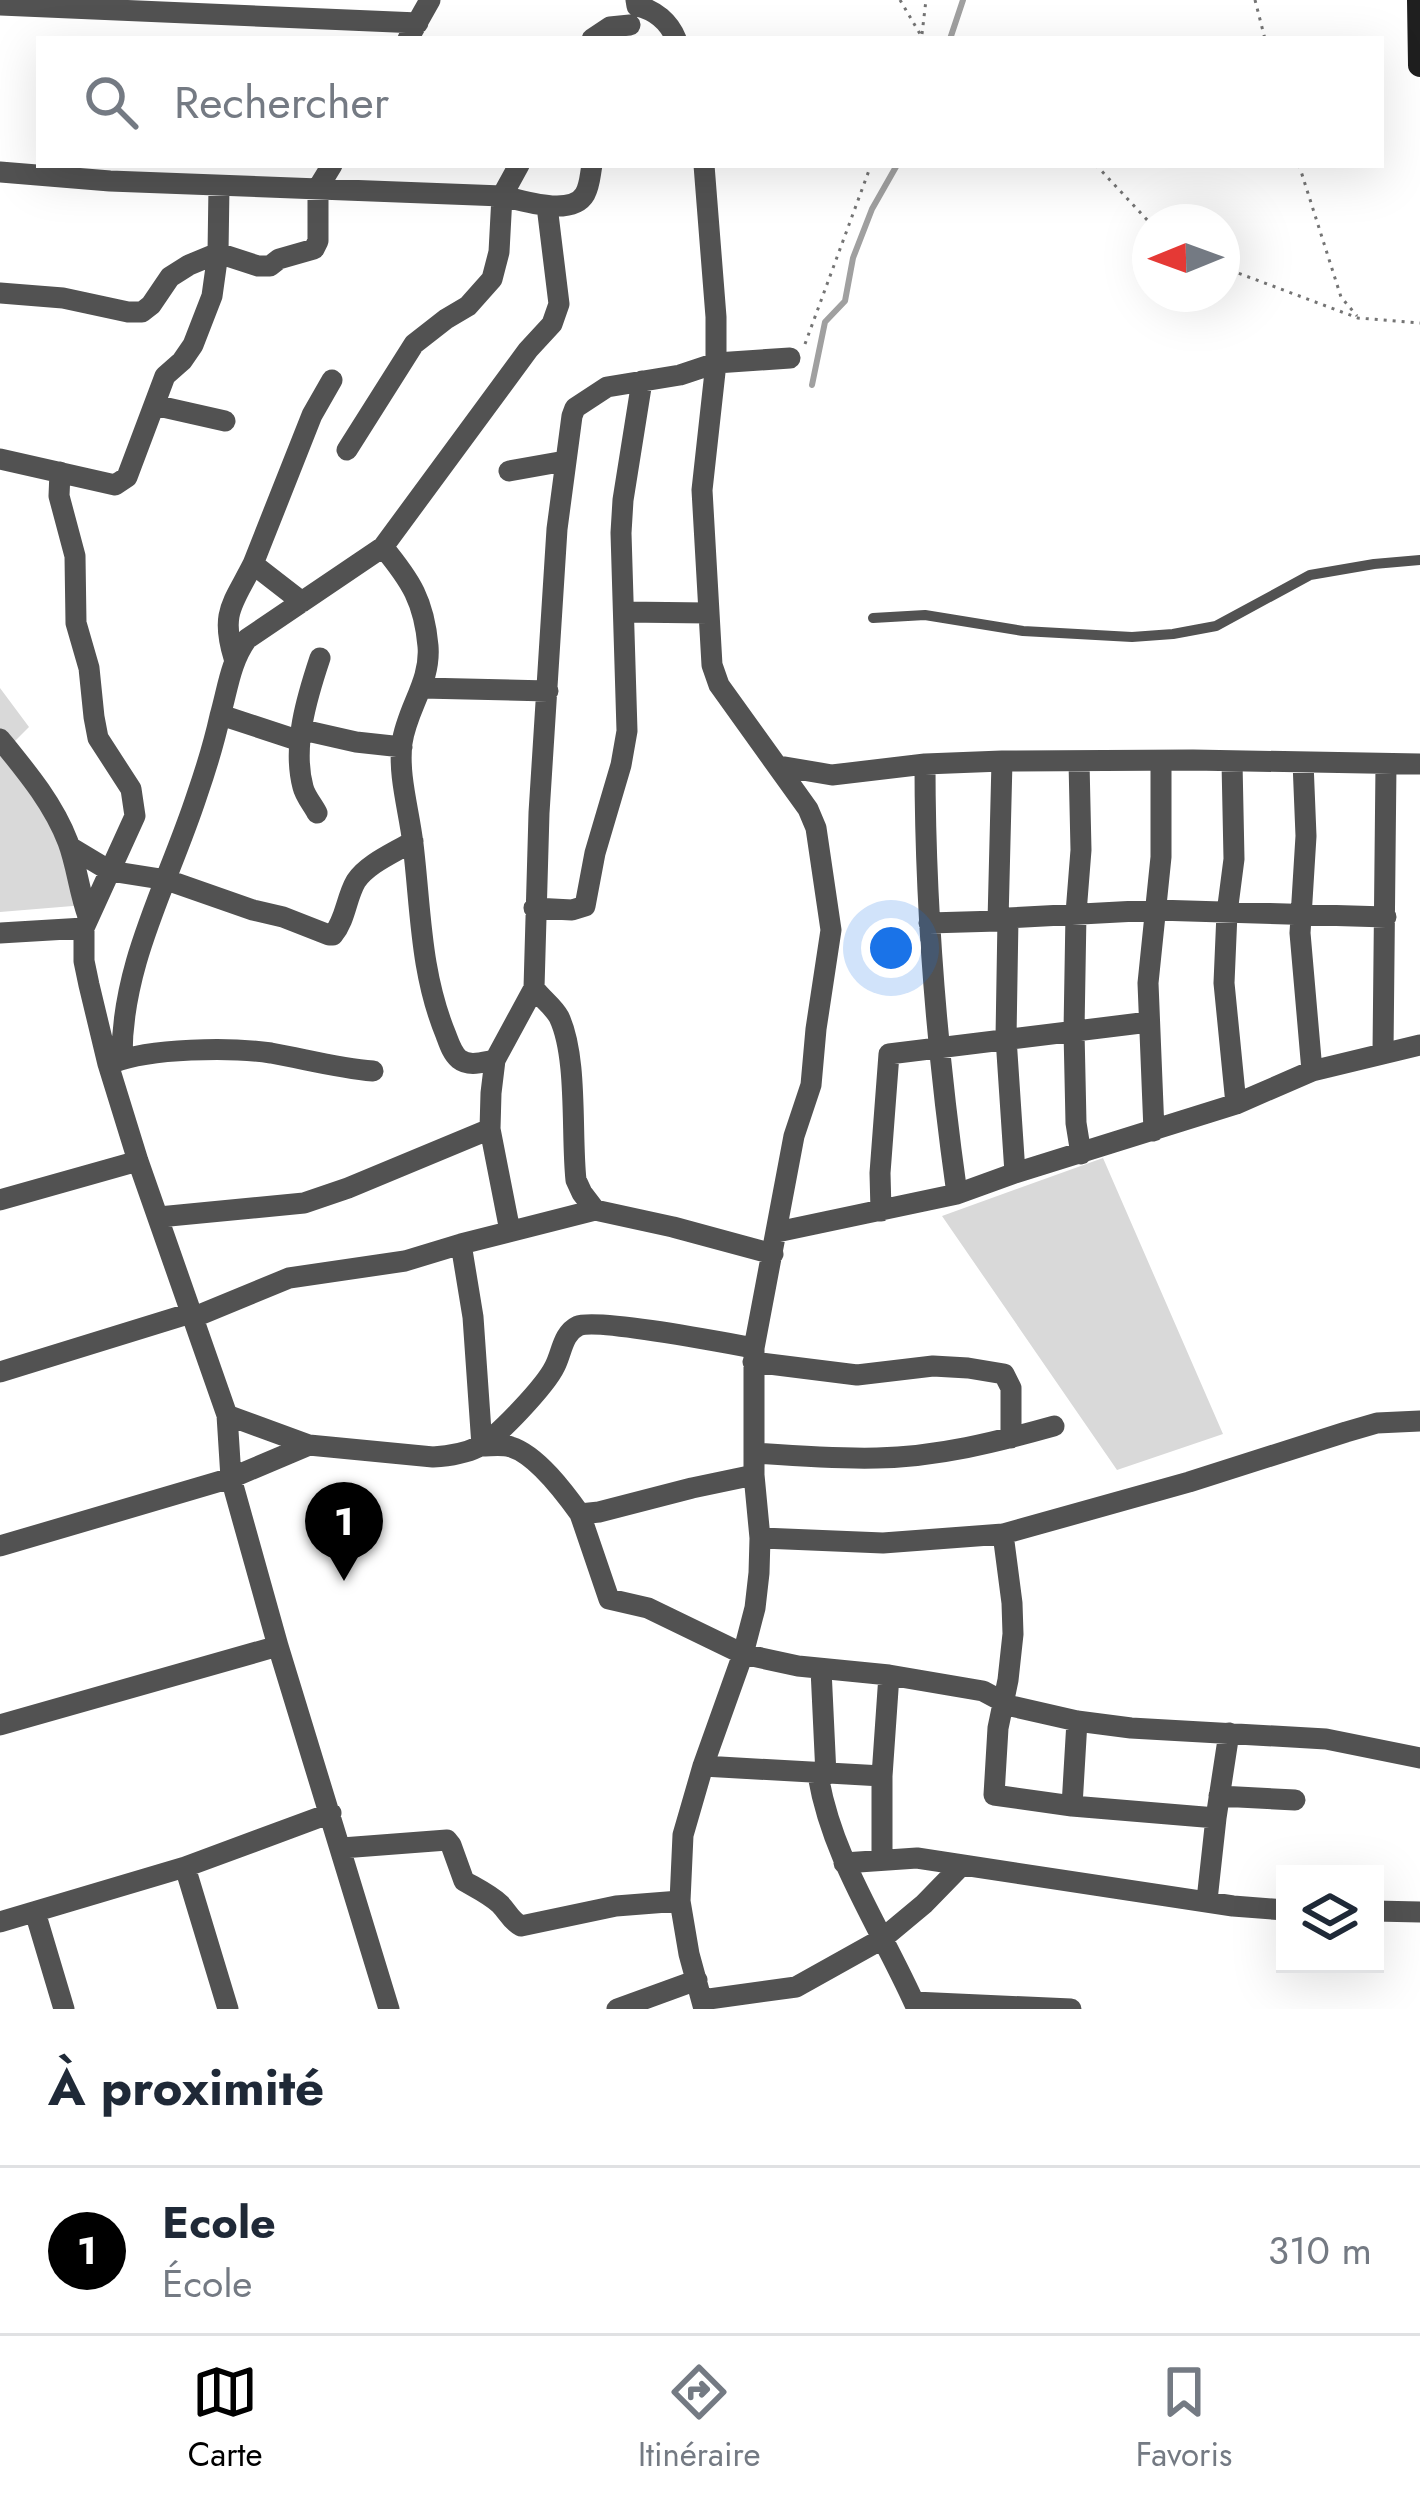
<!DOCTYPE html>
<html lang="fr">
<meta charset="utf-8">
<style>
:root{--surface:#fff;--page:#f6f6f7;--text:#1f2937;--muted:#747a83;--line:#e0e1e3;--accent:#000}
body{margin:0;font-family:Jost,sans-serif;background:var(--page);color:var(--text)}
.controls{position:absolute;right:36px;bottom:36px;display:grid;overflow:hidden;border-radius:0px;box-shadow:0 12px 48px #0002}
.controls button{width:108px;height:108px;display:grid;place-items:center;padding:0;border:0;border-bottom:3px solid var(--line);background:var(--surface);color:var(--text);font:60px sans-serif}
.compass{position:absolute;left:1132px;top:204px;width:108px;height:108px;border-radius:50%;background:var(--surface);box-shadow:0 12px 48px #0002;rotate:269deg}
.you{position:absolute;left:891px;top:948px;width:42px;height:42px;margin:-30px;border:9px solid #fff;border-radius:50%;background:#1a73e8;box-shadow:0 0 0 18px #1a73e833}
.badge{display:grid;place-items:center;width:78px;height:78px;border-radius:50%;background:var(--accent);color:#fff;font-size:39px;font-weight:700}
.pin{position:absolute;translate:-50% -99px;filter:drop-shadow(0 3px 6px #0008)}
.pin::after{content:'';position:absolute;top:63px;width:42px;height:36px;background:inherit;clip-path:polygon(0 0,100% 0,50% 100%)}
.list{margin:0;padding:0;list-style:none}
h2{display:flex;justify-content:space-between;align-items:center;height:156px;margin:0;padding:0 48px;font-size:51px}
h2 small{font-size:39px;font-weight:400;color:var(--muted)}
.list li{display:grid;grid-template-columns:78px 1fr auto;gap:36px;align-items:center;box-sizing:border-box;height:168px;padding:0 48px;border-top:3px solid var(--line)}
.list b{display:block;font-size:45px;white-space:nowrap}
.list p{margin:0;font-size:39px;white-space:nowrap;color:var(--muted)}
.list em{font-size:39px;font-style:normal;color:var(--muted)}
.icon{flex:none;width:66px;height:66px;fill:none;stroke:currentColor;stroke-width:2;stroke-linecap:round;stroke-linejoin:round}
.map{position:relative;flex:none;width:1420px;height:2009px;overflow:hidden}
.search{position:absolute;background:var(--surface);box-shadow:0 12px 48px #0002;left:36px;right:36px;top:36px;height:132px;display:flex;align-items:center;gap:30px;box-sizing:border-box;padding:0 42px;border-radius:0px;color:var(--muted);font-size:45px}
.sheet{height:324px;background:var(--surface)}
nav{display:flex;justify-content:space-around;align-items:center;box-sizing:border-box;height:168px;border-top:3px solid var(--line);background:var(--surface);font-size:33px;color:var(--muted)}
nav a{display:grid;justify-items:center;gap:6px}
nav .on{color:var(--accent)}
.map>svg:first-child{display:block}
.green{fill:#d9d9d9}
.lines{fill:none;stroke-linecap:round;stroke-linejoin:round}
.stream{stroke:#a0a0a0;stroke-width:6}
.path{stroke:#747474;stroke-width:3;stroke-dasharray:3 6;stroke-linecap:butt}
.lane{stroke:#525252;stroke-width:10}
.street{stroke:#525252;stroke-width:21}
.secondary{stroke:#1f1f1f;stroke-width:24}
</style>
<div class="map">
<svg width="1420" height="2009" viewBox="0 0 1420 2009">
<rect width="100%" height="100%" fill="#fff"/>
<path class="green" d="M 0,688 L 29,727 L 8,748 L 97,904 L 0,912 Z
M 1103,1158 L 1223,1434 L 1117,1470 L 942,1216 Z"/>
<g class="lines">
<path class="stream" d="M 950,39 L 963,0
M 812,385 L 825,322 L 845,301 L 853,258 L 872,209 L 897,165"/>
<path class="path" d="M 900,0 L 923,39
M 1255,0 L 1265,39
M 922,34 L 926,0
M 1096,165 L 1150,223
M 1299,165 L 1341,297 L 1357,316
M 1222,267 L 1358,318 L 1420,323
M 805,344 L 871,165"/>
<path class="lane" d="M 873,618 L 925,615 L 1023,631 L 1132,637 L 1173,634 L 1216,626 L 1310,575 L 1374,564 L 1420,560"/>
<path class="street" d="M 636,0 L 637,6 C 655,10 669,22 676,39
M 0,5 L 418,23
M 408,39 L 430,0
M 592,39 L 610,27 L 630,25
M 0,172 L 110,181 L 502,196 C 523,201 572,217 585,194 C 590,185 590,175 592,165
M 0,293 L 63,298 L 128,312 L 142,312 L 151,305 L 170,277 L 189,265 L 218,253 L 258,266 L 270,266 L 279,259 L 314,249 L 318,241 L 318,188 L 332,165
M 154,405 L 225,421
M 347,450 L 414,344 L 446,319 L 468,306 L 492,279 L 499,252 L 502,196 L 519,165
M 0,459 L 115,485 L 127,477 L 165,376 L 182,361 L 193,345 L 212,296 L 218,253 L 219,186
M 509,471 L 565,461
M 60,472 L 59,496 L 75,556 L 76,623 L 89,668 L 94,717 L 98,738 L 131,789 L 135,816 L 84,928 L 84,961 L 89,985 L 108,1064 L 138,1161 L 227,1415 L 231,1478 L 278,1646 L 389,2009
M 383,547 C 411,581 424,601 428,646 C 431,682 407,708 402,743 C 398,776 409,810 413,844 C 421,910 420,972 446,1035 C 449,1043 452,1053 459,1059 C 469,1067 483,1062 495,1060
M 302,602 L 253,564 L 312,415 L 332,380
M 625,612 L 708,613
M 234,658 C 220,612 233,604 253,564
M 422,688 L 548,691
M 221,715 L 300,741
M 303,730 L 356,742 L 402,747
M 0,739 C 26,771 53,803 68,842 C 77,866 79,892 88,916
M 1079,762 L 1081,850 L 1076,913 L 1074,1031 L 1076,1123 L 1081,1154
M 1232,762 L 1234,859 L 1227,913 L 1224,983 L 1236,1104
M 1303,762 L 1306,836 L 1300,933 L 1312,1071
M 925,764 C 925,907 937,1052 957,1194
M 779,766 L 832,775 L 925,764 L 1002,761 L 1193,760 L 1420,764
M 317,813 C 313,805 305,796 303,787 C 292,746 307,697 320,658
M 70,847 L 110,871 L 167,880 L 253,910 L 283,917 L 329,935 L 333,935 C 346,919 346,898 356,881 C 368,863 396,852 413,841
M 534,908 L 572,910 L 585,906 L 595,853 L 621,765 L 627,731 L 621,533 L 623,500 L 642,381
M 1008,918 L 1006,1038 L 1015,1173
M 998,921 L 1002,761
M 929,923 L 998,921 L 1008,918 L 1156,910 L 1386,917
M 0,933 L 84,928
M 534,988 C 541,998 553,1006 559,1017 C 578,1057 571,1134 576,1180 L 582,1193 L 595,1210
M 1383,1053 L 1386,764
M 122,1059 C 121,964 168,884 197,795 C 206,769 214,743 220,716 C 228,688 230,663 247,639 L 383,547 L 528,350 L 552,324 L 559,304 L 547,206
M 112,1063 C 151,1048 230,1047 271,1053 C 305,1059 338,1068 373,1071
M 1154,1131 L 1148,983 L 1161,857 L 1161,762
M 0,1200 L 138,1161
M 881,1211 L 880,1173 L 889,1054 L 1149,1022
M 159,1217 L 304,1203 L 348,1188 L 490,1129
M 510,1231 L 490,1129 L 491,1093 L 495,1060 L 534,988 L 539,813 L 557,529 L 572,416 L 575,408 L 607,387 L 680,375 L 716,363 L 790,358
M 777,1232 L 957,1194 L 1015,1173 L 1236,1104 L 1312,1071 L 1420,1045
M 461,1244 L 473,1317 L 482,1446 C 491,1446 502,1444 511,1447 C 537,1455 565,1493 580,1514 L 599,1512 L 692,1488 L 754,1475
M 192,1318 L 289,1278 L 405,1261 L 461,1244 L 595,1210 L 673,1227 L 773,1254
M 753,1362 L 857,1375 L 933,1366 L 968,1368 L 1004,1374 L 1011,1388 L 1011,1438
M 0,1372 L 191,1313
M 227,1415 L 309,1445
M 754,1453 C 795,1456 836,1459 877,1458 C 937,1457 997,1442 1054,1426
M 580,1514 L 609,1599 L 648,1608 L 743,1654 L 798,1666 L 889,1675 L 983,1691 L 1011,1706 L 1077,1721 L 1131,1728 L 1326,1739 L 1420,1758
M 1003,1534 L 1012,1603 L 1013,1634 L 1008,1680 L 998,1728 L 994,1795 L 1072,1806 L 1216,1818 L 1207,1900
M 760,1538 L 883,1543 L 1003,1534 L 1189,1482 L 1346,1432 L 1377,1423 L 1420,1421
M 0,1546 L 231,1478 L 309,1445 L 433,1457 C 449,1456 464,1454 478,1447 C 497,1438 546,1385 555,1366 C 562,1352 563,1333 578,1326 C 596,1318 726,1343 754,1348
M 821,1669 L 826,1775
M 0,1725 L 278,1646
M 703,1766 L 882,1776
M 818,1775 C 832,1860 883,1931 917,2009
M 1219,1796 L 1295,1800
M 1072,1806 L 1077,1721
M 1216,1818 L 1229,1733
M 342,1848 L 447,1840 L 451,1845 L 464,1881 C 476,1888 489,1894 500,1904 C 508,1912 510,1920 521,1926 L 616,1906 L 680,1901
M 882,1860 L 882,1776 L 889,1675
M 844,1863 L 917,1858 L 1233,1906 L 1285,1910
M 185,1867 L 228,2009
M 1375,1911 L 1420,1912
M 35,1912 L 64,2009
M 0,1922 L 185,1867 L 331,1813
M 702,2000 L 796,1987 L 882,1939 L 924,1904 L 962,1865
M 914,2002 L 1071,2009
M 617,2009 L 697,1980
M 704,2009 L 689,1954 L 680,1901 L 683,1835 L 703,1766 L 743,1654 L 755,1608 L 759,1573 L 760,1538 L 754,1475 L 754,1348 L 794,1136 L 811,1085 L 816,1029 L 831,930 L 816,828 L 808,809 L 719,685 L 712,665 L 702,490 L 716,363 L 716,317 L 704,165"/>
<path class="secondary" d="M 1419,0 L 1420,65"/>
</g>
</svg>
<div class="controls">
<button><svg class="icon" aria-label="layers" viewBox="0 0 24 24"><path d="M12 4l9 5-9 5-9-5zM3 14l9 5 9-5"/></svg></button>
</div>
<svg class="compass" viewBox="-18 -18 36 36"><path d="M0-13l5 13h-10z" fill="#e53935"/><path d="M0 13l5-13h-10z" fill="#747a83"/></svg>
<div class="you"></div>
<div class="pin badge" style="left:344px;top:1581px">1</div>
<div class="search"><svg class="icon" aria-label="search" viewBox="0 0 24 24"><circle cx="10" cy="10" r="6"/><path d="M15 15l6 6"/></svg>Rechercher</div>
</div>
<section class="sheet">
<h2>À proximité<small></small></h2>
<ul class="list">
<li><span class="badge">1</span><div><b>Ecole</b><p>École</p></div><em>310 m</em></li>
</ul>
</section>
<nav>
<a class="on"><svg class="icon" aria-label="map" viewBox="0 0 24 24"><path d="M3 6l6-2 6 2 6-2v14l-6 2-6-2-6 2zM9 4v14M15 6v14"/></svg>Carte</a>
<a><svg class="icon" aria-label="directions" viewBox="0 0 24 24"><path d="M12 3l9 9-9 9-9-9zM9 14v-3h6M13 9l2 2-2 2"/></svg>Itinéraire</a>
<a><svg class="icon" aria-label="saved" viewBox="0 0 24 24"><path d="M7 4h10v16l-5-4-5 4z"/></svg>Favoris</a>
</nav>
